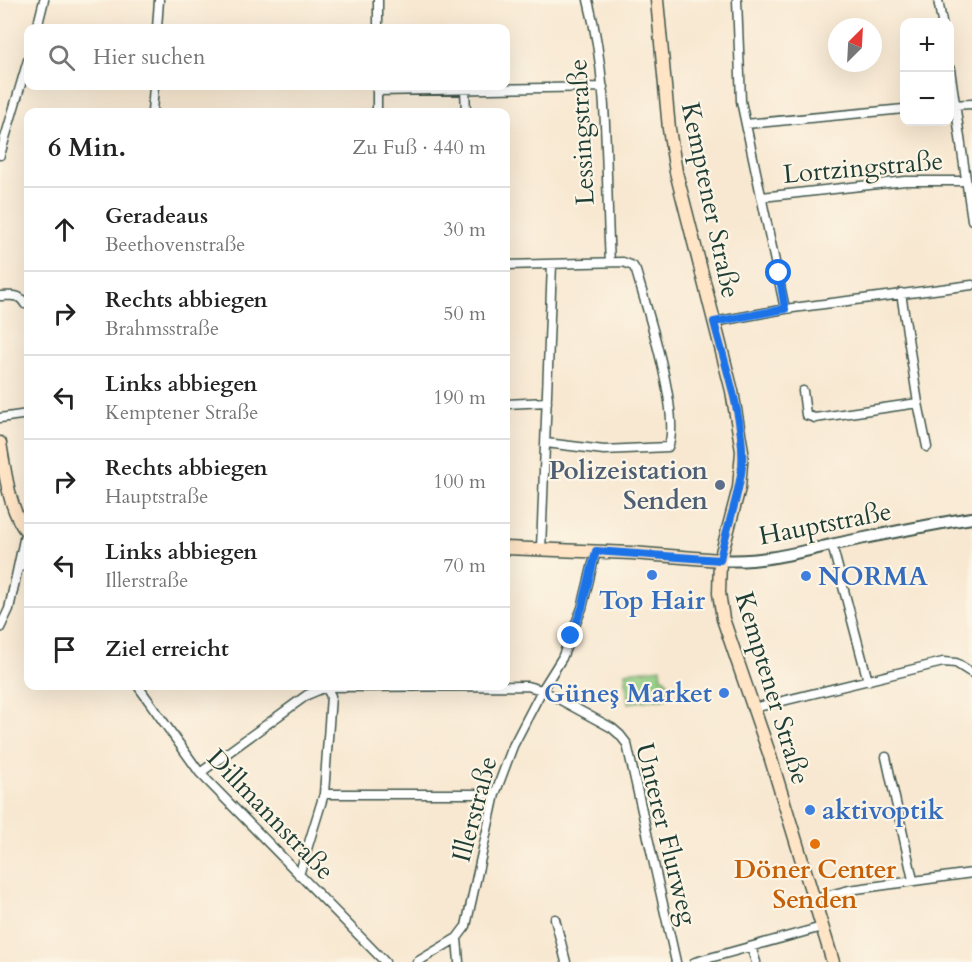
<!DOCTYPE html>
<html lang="de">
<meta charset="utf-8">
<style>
:root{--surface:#fff;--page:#f6f6f6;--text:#222;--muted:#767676;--line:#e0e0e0}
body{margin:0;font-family:Cardo,serif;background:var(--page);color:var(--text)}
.controls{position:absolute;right:18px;top:18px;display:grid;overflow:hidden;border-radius:12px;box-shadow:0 6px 24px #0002}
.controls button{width:54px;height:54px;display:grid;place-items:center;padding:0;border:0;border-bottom:2px solid var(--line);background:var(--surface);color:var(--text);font:30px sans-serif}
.compass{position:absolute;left:828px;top:18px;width:54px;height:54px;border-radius:50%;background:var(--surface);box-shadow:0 6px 24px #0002;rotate:24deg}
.stop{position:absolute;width:18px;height:18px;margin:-14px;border:4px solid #1a73e8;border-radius:50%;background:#fff}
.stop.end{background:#1a73e8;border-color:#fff;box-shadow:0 2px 6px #0008}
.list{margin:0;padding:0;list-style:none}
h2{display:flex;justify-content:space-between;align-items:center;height:78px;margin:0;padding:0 24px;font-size:26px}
h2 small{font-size:20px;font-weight:400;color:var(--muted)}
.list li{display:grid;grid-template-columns:39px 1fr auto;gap:18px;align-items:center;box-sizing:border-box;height:84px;padding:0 24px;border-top:2px solid var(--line)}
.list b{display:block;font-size:22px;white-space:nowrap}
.list p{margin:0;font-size:20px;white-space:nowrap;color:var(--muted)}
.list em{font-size:20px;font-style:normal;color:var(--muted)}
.icon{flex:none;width:33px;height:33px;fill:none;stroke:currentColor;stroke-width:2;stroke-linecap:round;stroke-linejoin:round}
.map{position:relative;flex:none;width:972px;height:962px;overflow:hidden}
.search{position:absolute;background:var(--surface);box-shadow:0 6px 24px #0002;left:24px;top:24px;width:486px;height:66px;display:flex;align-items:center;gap:15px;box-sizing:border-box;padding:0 21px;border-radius:12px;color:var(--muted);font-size:22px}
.panel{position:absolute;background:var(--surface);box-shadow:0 6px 24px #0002;left:24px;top:108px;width:486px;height:582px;border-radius:12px}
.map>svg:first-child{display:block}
.green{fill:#90cb80;stroke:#58845a;stroke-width:1.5}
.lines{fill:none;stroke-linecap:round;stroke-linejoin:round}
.minor-casing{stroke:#40574c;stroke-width:11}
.tertiary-casing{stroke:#40574c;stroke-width:14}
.secondary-casing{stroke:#40574c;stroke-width:15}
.minor{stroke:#fff;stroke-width:8}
.tertiary{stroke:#fff;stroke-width:10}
.secondary{stroke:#ffe4c6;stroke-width:12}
.route{stroke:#1a73e8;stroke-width:8}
.service-dot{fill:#5c6f8a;stroke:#fcf5e5;stroke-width:2}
.shop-dot{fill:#3f7fe0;stroke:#fcf5e5;stroke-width:2}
.food-dot{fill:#e8710a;stroke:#fcf5e5;stroke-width:2}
.labels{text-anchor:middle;stroke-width:4.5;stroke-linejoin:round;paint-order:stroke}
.street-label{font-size:26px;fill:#1f3d34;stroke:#fcf5e5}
.service-label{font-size:26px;font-weight:bold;fill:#4e5e75;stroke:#fcf5e5;text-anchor:end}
.shop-label{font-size:26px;font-weight:bold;fill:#366cbe;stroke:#fcf5e5;text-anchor:start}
.food-label{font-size:26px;font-weight:bold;fill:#c56008;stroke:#fcf5e5}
</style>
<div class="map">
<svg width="972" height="962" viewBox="0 0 972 962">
<rect width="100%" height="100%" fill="#fcf5e5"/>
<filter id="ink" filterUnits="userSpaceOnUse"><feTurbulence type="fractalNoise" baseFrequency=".0167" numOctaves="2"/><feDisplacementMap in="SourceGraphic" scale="12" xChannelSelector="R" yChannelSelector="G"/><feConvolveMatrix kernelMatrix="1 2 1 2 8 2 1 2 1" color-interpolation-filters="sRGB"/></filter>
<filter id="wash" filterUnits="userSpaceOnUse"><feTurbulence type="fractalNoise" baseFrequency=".008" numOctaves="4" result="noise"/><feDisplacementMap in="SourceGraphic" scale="24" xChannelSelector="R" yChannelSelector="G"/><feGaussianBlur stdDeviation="1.35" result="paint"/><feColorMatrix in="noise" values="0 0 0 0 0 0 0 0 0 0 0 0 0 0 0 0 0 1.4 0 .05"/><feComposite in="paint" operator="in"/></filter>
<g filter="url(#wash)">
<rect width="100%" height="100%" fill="#f8e8d1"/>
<path class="green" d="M 661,668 L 662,676 L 668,683 L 666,698 L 628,703 L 625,672 Z"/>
</g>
<g filter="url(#ink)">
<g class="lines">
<g class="minor-casing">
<path id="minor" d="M 588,0 C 610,85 605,175 610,262
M 737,0 L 741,101 L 785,309
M 938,0 L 942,22
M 37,28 L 44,0
M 157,28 L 159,0
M 378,28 L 378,0
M 950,69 L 972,220
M 465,89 L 466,112
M 377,91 L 603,87
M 950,105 L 972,104
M 152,112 L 154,86
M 377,112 L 377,86
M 746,124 L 904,109
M 0,155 L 28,60
M 762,197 L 905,181 L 966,181
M 506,265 L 623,262 L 633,266 L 636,271 C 646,305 682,418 668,447 L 604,450 L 546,443
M 901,293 L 918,403 L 927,447
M 0,296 C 11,296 19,293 25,304
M 714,322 L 785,309 L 972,285
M 803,391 L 806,415 L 815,418 L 918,403
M 506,404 L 547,402
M 0,418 L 28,414
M 832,545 L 868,681
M 541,549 L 552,264
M 21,567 L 28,552
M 0,628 L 9,609 L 26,530
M 138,686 L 200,773 L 385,962
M 754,708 L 943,662 L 956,663 L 972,673
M 886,757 L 913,880
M 200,773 L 307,695 L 326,687 L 527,686 L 542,690 L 612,728 L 620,735 L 627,744 L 676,962
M 324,794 L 495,794
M 299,875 L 324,794 L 331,696 L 326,687
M 814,899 L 849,890 L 972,873
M 555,919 L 566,962
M 457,938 L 459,962
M 751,947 L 756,962
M 417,962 L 457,938 L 466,926 L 495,794 L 513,746 L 542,690 L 562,658 L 582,608 L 596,551
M 695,962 L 822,927"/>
</g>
<g class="tertiary-casing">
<path id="tertiary" d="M 720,560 C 760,563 796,553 835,544 C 880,535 926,525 972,518"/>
</g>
<g class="secondary-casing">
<path id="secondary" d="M 657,0 L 669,129 L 676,172 L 732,391 L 742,451 L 739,488 L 720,560 L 719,593 L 723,619 L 769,753 L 833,962
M 0,443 C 5,470 9,513 28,533
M 506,548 L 632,553 L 720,560"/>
</g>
<use href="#minor" class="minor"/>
<use href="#tertiary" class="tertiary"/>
<use href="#secondary" class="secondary"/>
</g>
</g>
<g class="lines" filter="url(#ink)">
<path class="route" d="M 571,636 L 582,608 L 596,551 L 720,560 C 726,528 739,498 742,466 C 745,422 725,365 714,322 L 785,309 L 779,273"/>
</g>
<circle class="service-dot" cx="720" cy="485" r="6"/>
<g class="shop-dot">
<circle cx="652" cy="575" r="6"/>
<circle cx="806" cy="576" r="6"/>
<circle cx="724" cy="693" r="6"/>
<circle cx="810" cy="810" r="6"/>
</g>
<circle class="food-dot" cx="815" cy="844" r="6"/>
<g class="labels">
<g class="street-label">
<text transform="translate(581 132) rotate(-93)" y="9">Lessingstraße</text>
<text transform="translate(863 167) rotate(-5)" y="9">Lortzingstraße</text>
<text transform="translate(711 200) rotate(78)" y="9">Kemptener Straße</text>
<text transform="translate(825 523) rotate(-11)" y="9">Hauptstraße</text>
<text transform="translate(773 688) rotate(73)" y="9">Kemptener Straße</text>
<text transform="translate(474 809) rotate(-75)" y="9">Illerstraße</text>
<text transform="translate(271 814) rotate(46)" y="9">Dillmannstraße</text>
<text transform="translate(667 834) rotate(76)" y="9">Unterer Flurweg</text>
</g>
<g class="service-label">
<text x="708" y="479">Polizeistation<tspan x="708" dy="30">Senden</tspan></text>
</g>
<g class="shop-label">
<text x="818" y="585">NORMA</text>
<text x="652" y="609" text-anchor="middle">Top Hair</text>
<text x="712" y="702" text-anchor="end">Güneş Market</text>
<text x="822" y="819">aktivoptik</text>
</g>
<g class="food-label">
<text x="815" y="878">Döner Center<tspan x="815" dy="30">Senden</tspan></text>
</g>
</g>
</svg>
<div class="controls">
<button>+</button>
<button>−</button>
</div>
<svg class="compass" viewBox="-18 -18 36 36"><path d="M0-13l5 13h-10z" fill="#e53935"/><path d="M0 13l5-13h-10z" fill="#767676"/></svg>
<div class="stop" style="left:779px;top:273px"></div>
<div class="stop end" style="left:571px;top:636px"></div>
<div class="search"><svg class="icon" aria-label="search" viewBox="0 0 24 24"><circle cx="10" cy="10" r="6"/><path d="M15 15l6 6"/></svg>Hier suchen</div>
<section class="panel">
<h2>6 Min.<small>Zu Fuß · 440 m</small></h2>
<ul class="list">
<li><svg class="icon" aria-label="ahead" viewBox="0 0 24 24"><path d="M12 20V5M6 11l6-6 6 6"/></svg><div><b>Geradeaus</b><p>Beethovenstraße</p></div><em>30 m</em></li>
<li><svg class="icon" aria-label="right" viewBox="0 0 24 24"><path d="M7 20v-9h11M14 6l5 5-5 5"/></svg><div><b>Rechts abbiegen</b><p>Brahmsstraße</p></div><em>50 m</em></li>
<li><svg class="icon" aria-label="left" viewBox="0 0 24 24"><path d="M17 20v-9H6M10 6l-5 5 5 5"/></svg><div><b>Links abbiegen</b><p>Kemptener Straße</p></div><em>190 m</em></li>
<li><svg class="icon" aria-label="right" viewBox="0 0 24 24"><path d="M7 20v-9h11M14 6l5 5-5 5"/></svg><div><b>Rechts abbiegen</b><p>Hauptstraße</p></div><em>100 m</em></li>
<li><svg class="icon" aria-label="left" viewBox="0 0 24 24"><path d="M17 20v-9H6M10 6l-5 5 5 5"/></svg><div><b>Links abbiegen</b><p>Illerstraße</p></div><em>70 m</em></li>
<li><svg class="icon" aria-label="arrive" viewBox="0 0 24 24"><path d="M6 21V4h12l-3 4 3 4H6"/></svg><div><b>Ziel erreicht</b></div></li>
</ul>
</section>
</div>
